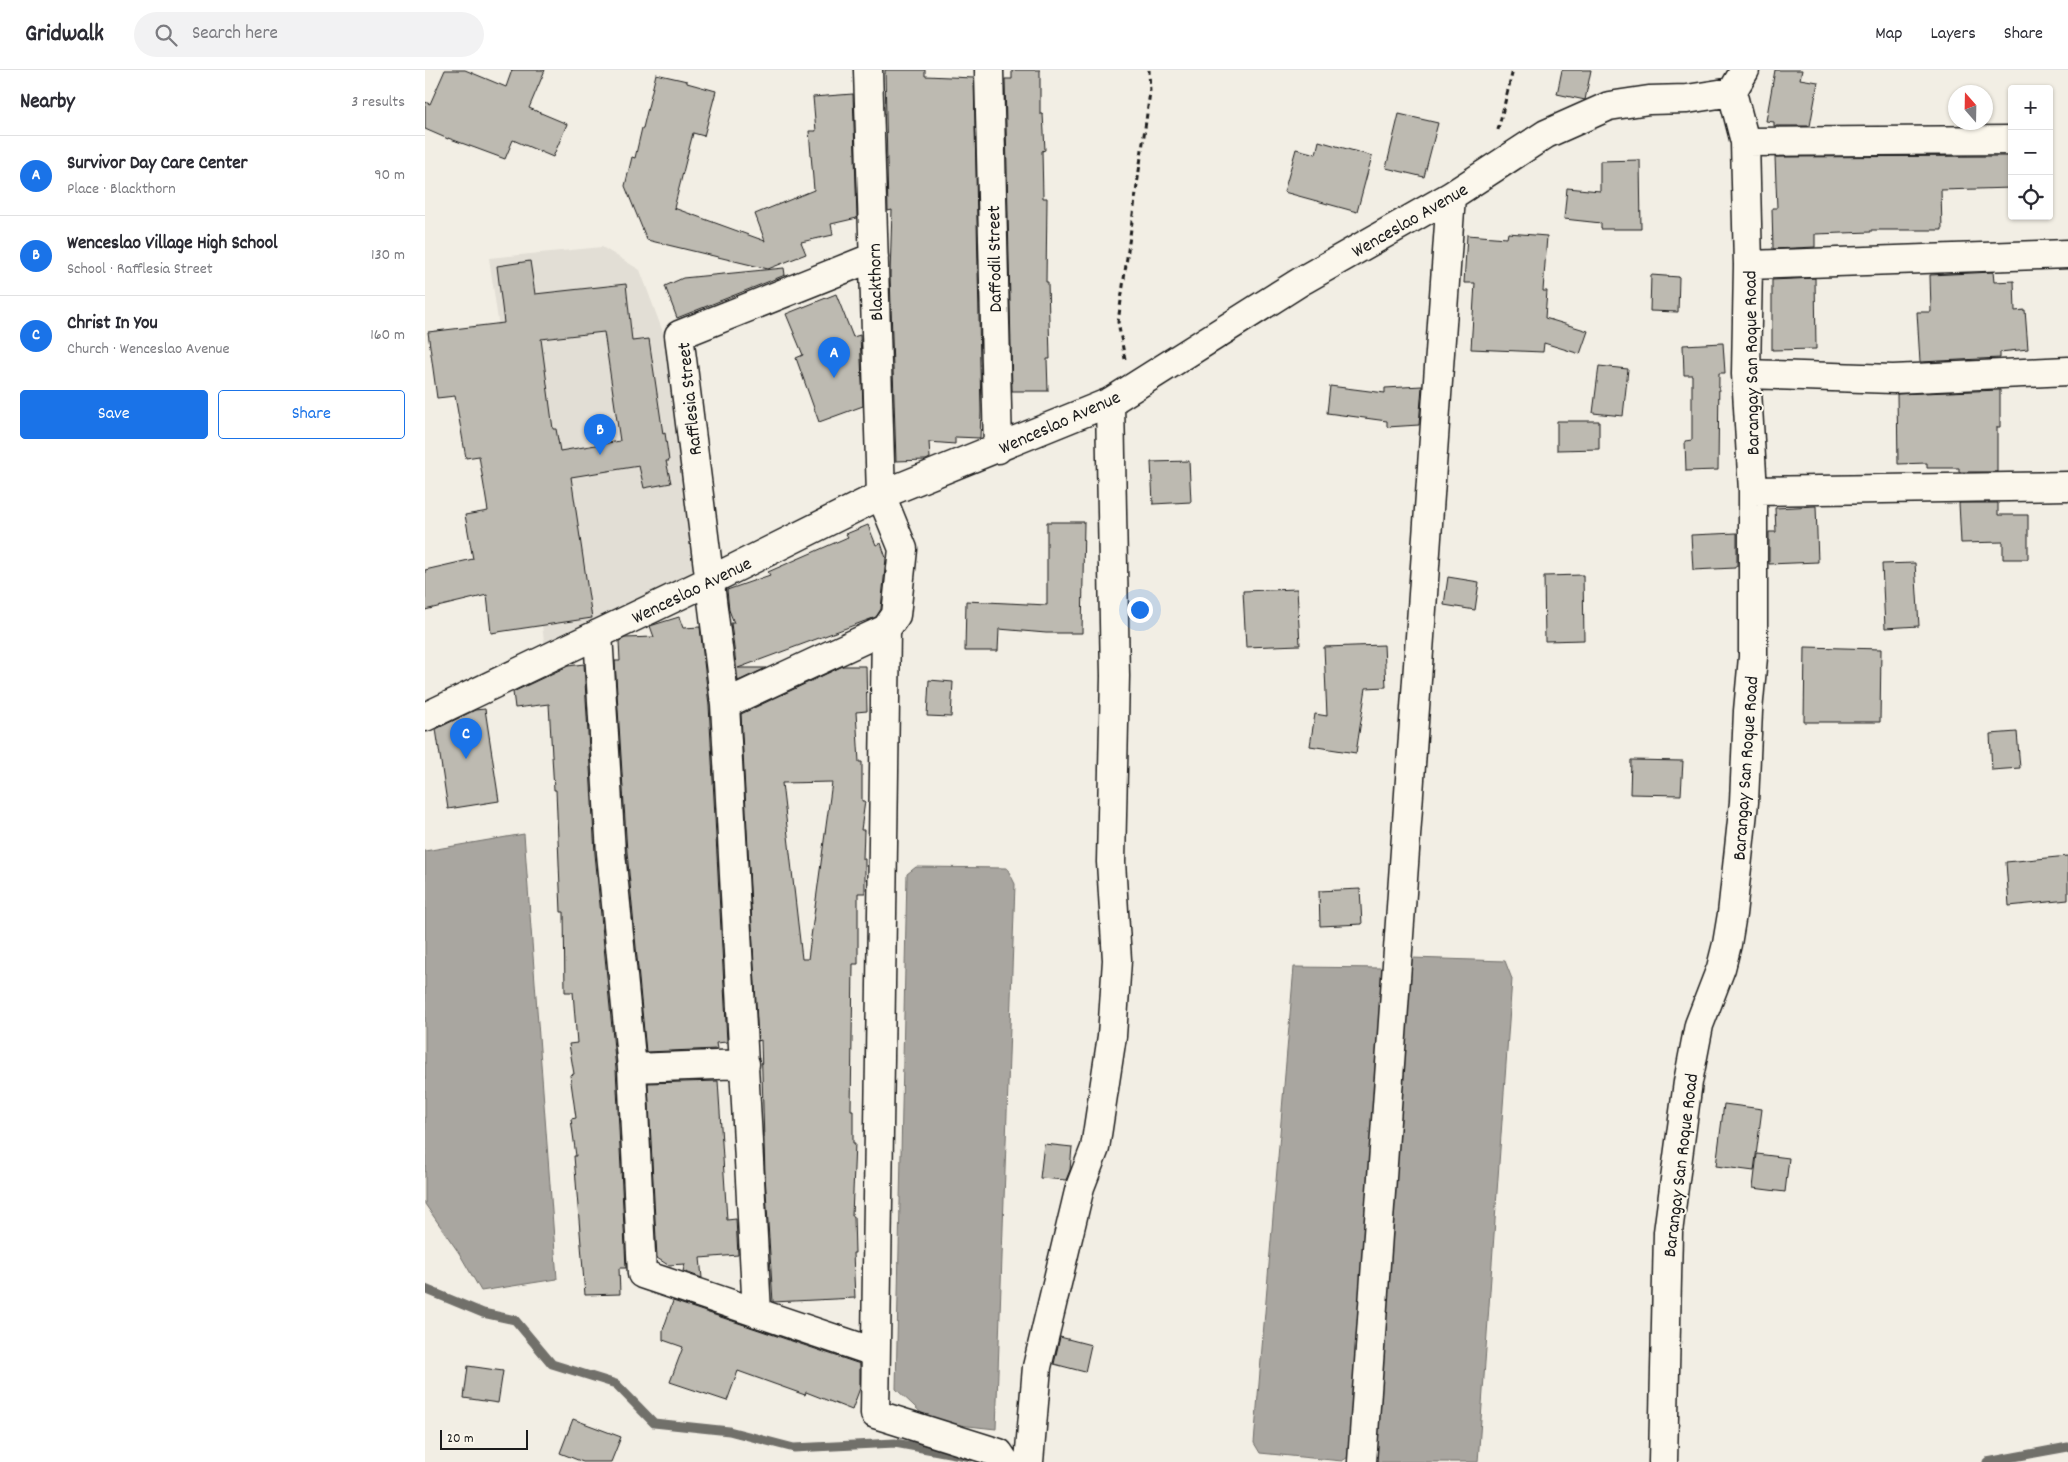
<!DOCTYPE html>
<meta charset="utf-8">
<style>
:root{--surface:#fff;--page:#f2f2f3;--text:#2b2b33;--muted:#7c7c81;--line:#e1e1e2;--accent:#1a73e8}
body{margin:0;font-family:Dekko,sans-serif;background:var(--page);color:var(--text)}
.controls{position:absolute;right:15px;top:15px;display:grid;overflow:hidden;border-radius:5px;box-shadow:0 1px 4px #0004}
.controls button{width:45px;height:45px;display:grid;place-items:center;padding:0;border:0;border-bottom:1px solid var(--line);background:var(--surface);color:var(--text);font:25px sans-serif}
.compass{position:absolute;left:1523px;top:15px;width:45px;height:45px;border-radius:50%;background:var(--surface);box-shadow:0 1px 4px #0004;rotate:340deg}
.scale{position:absolute;left:15px;bottom:12px;width:88px;box-sizing:border-box;padding-left:5px;border:2px solid #1c1c1c;border-top:0;font-size:14px;line-height:18px;white-space:nowrap;color:#1c1c1c;-webkit-text-stroke:4px #fbf7ec;paint-order:stroke}
.you{position:absolute;left:714px;top:539px;width:18px;height:18px;margin:-12px;border:4px solid #fff;border-radius:50%;background:#1a73e8;box-shadow:0 0 0 8px #1a73e833}
.badge{display:grid;place-items:center;width:32px;height:32px;border-radius:50%;background:var(--accent);color:#fff;font-size:16px;font-weight:700}
.pin{position:absolute;translate:-50% -41px;filter:drop-shadow(0 1px 2px #0008)}
.pin::after{content:'';position:absolute;top:26px;width:18px;height:15px;background:inherit;clip-path:polygon(0 0,100% 0,50% 100%)}
.list{margin:0;padding:0;list-style:none}
h2{display:flex;justify-content:space-between;align-items:center;height:65px;margin:0;padding:0 20px;font-size:21px}
h2 small{font-size:16px;font-weight:400;color:var(--muted)}
.list li{display:grid;grid-template-columns:32px 1fr auto;gap:15px;align-items:center;box-sizing:border-box;height:80px;padding:0 20px;border-top:1px solid var(--line)}
.list b{display:block;font-size:19px;white-space:nowrap}
.list p{margin:0;font-size:16px;white-space:nowrap;color:var(--muted)}
.list em{font-size:16px;font-style:normal;color:var(--muted)}
.actions{display:flex;gap:10px;padding:15px 20px}
.actions a{flex:1;padding:11px 0;border:1px solid var(--accent);border-radius:5px;text-align:center;font-size:18px;color:var(--accent)}
.actions .main{background:var(--accent);color:#fff}
.icon{flex:none;width:28px;height:28px;fill:none;stroke:currentColor;stroke-width:2;stroke-linecap:round;stroke-linejoin:round}
.map{position:relative;flex:none;width:1643px;height:1392px;overflow:hidden}
header{display:flex;align-items:center;gap:30px;box-sizing:border-box;height:70px;padding:0 25px;background:var(--surface);border-bottom:1px solid var(--line)}
header strong{font-size:24px}
nav{display:flex;gap:28px;margin-inline-start:auto;font-size:18px}
.search{width:350px;height:45px;background:var(--page);display:flex;align-items:center;gap:12px;box-sizing:border-box;padding:0 18px;border-radius:28px;color:var(--muted);font-size:19px}
main{display:flex}
aside{flex:1;background:var(--surface)}
.map>svg:first-child{display:block}
.built{fill:#e2ded5}
.water{fill:#a9a6a0;stroke:#716f6b}
.lines{fill:none;stroke-linecap:round;stroke-linejoin:round}
.stream{stroke:#716f6b;stroke-width:9}
.building{fill:#bdbab1;stroke:#1c1c1c;fill-rule:evenodd}
.minor-casing{stroke:#1c1c1c;stroke-width:31}
.path{stroke:#1c1c1c;stroke-width:3;stroke-dasharray:5 4;stroke-linecap:butt}
.minor{stroke:#fbf7ec;stroke-width:28}
.labels{text-anchor:middle;stroke-width:4;stroke-linejoin:round;paint-order:stroke}
.street-label{font-size:19px;fill:#1c1c1c;stroke:#fbf7ec}
</style>
<header>
<strong>Gridwalk</strong>
<div class="search"><svg class="icon" aria-label="search" viewBox="0 0 24 24"><circle cx="10" cy="10" r="6"/><path d="M15 15l6 6"/></svg>Search here</div>
<nav><a>Map</a><a>Layers</a><a>Share</a></nav>
</header>
<main>
<aside>
<h2>Nearby<small>3 results</small></h2>
<ul class="list">
<li><span class="badge">A</span><div><b>Survivor Day Care Center</b><p>Place · Blackthorn</p></div><em>90 m</em></li>
<li><span class="badge">B</span><div><b>Wenceslao Village High School</b><p>School · Rafflesia Street</p></div><em>130 m</em></li>
<li><span class="badge">C</span><div><b>Christ In You</b><p>Church · Wenceslao Avenue</p></div><em>160 m</em></li>
</ul>
<div class="actions"><a class="main">Save</a><a>Share</a></div>
</aside>
<div class="map">
<svg width="1643" height="1392" viewBox="0 0 1643 1392">
<rect width="100%" height="100%" fill="#f2eee4"/>
<filter id="ink" filterUnits="userSpaceOnUse"><feTurbulence type="fractalNoise" baseFrequency=".02" numOctaves="2"/><feDisplacementMap in="SourceGraphic" scale="10" xChannelSelector="R" yChannelSelector="G"/><feConvolveMatrix kernelMatrix="1 2 1 2 8 2 1 2 1" color-interpolation-filters="sRGB"/></filter>
<g filter="url(#ink)">
<path class="built" d="M 177,177 L 215,200 L 239,265 L 278,507 L 120,577 L 64,188 Z"/>
<path class="water" d="M 99,764 L 132,1209 L 56,1221 L 34,1183 L 0,1134 L 0,781 Z
M 491,797 L 582,798 L 590,814 L 571,1359 L 506,1352 L 471,1319 L 482,804 Z
M 987,888 L 1080,891 L 1087,909 L 1053,1392 L 944,1392 L 975,897 Z
M 869,897 L 959,898 L 928,1384 L 917,1391 L 835,1383 L 829,1373 Z"/>
<g class="lines">
<path class="stream" d="M 0,1219 L 58,1243 L 90,1250 L 127,1294 L 191,1314 L 229,1353 L 304,1361 L 369,1378 L 470,1373 L 546,1387
M 1562,1392 L 1643,1377"/>
</g>
<path class="building" d="M 20,0 L 40,0 L 81,17 L 87,0 L 120,0 L 104,38 L 142,54 L 128,87 L 88,70 L 80,89 L 23,68 L 23,69 L 0,59 L 0,32 L 5,34 Z
M 460,0 L 500,0 L 500,6 L 549,8 L 556,342 L 555,368 L 530,367 L 530,374 L 504,372 L 505,388 L 501,390 L 471,391 L 465,205 L 467,140 L 463,141 Z
M 587,0 L 615,0 L 615,44 L 618,44 L 620,80 L 617,81 L 618,128 L 622,128 L 621,212 L 623,212 L 625,289 L 622,289 L 623,321 L 587,321 L 580,9 L 587,9 Z
M 1137,0 L 1166,0 L 1160,30 L 1132,24 Z
M 1350,0 L 1377,0 L 1375,9 L 1393,12 L 1385,56 L 1349,56 L 1349,52 L 1341,51 Z
M 231,4 L 262,11 L 262,13 L 291,21 L 279,66 L 268,63 L 249,138 L 340,171 L 330,144 L 389,120 L 384,61 L 391,61 L 388,27 L 428,24 L 432,148 L 406,154 L 408,165 L 376,172 L 381,184 L 343,199 L 222,170 L 200,116 L 207,87 L 210,88 L 217,58 L 218,58 Z
M 974,44 L 1013,53 L 999,107 L 961,98 Z
M 894,71 L 947,86 L 932,142 L 859,122 L 871,79 L 891,84 Z
M 1587,86 L 1587,118 L 1516,120 L 1517,160 L 1446,160 L 1446,162 L 1390,164 L 1390,177 L 1348,179 L 1347,138 L 1352,138 L 1350,87 Z
M 1215,90 L 1216,159 L 1176,159 L 1176,153 L 1139,149 L 1142,118 L 1175,121 L 1175,91 Z
M 1083,163 L 1122,166 L 1118,221 L 1122,221 L 1120,248 L 1163,261 L 1155,284 L 1119,273 L 1118,282 L 1046,279 L 1050,213 L 1039,213 L 1042,165 L 1082,168 Z
M 105,191 L 110,224 L 201,214 L 207,271 L 224,269 L 238,364 L 240,363 L 244,391 L 241,391 L 246,413 L 219,418 L 214,396 L 146,407 L 167,548 L 66,563 L 62,525 L 0,540 L 0,500 L 48,489 L 40,445 L 63,441 L 54,386 L 41,388 L 30,326 L 12,328 L 3,262 L 79,253 L 72,196 ZM 179,262 L 195,371 L 135,381 L 131,359 L 128,359 L 116,269 Z
M 359,198 L 360,205 L 252,248 L 240,216 L 258,208 Z
M 1568,202 L 1569,212 L 1589,211 L 1590,241 L 1600,240 L 1603,279 L 1575,282 L 1575,288 L 1495,292 L 1492,242 L 1506,242 L 1505,205 Z
M 1226,205 L 1254,207 L 1253,242 L 1225,241 Z
M 1390,208 L 1391,279 L 1347,280 L 1347,210 Z
M 411,224 L 428,267 L 435,265 L 438,336 L 394,352 L 371,288 L 378,285 L 361,244 Z
M 1298,273 L 1300,303 L 1294,303 L 1293,400 L 1261,401 L 1260,371 L 1267,370 L 1267,305 L 1259,305 L 1258,275 Z
M 1174,296 L 1203,299 L 1198,346 L 1168,343 Z
M 905,316 L 960,323 L 960,318 L 997,316 L 994,355 L 962,357 L 962,351 L 902,343 Z
M 1575,320 L 1575,357 L 1572,357 L 1572,402 L 1534,402 L 1534,398 L 1502,398 L 1502,393 L 1473,394 L 1472,324 Z
M 1132,351 L 1174,351 L 1174,379 L 1132,380 Z
M 764,391 L 766,432 L 728,434 L 726,392 Z
M 1534,433 L 1573,433 L 1573,445 L 1603,445 L 1603,489 L 1578,489 L 1578,472 L 1536,473 Z
M 1391,436 L 1393,492 L 1344,494 L 1344,462 L 1351,462 L 1350,438 Z
M 622,452 L 659,452 L 657,563 L 621,563 L 574,559 L 573,581 L 540,581 L 541,531 L 622,535 Z
M 443,455 L 451,475 L 456,473 L 461,488 L 456,539 L 451,547 L 313,598 L 341,598 L 313,611 L 306,553 L 309,553 L 304,540 L 302,520 L 345,505 L 343,502 L 423,467 L 421,464 Z
M 1312,463 L 1312,496 L 1310,496 L 1310,498 L 1268,500 L 1266,465 Z
M 1490,493 L 1494,556 L 1460,558 L 1457,494 Z
M 1158,505 L 1159,570 L 1120,571 L 1119,506 Z
M 1023,507 L 1054,512 L 1050,540 L 1019,535 Z
M 872,519 L 875,575 L 821,577 L 818,521 Z
M 254,547 L 258,558 L 275,557 L 284,635 L 302,972 L 291,973 L 292,979 L 221,982 L 202,782 L 190,591 L 195,591 L 194,571 L 200,568 L 229,567 L 225,556 Z
M 959,575 L 961,617 L 941,618 L 931,683 L 885,676 L 890,644 L 902,646 L 899,577 Z
M 1380,577 L 1456,579 L 1455,652 L 1379,652 Z
M 159,594 L 170,784 L 191,999 L 201,1198 L 194,1198 L 195,1224 L 160,1225 L 149,1086 L 151,1086 L 146,1049 L 151,1048 L 145,1005 L 149,1004 L 144,974 L 152,973 L 148,922 L 140,922 L 139,842 L 136,842 L 131,720 L 129,720 L 124,634 L 90,638 L 88,622 L 143,596 Z
M 418,596 L 441,596 L 442,641 L 431,642 L 434,692 L 437,692 L 437,731 L 440,731 L 436,760 L 439,760 L 438,789 L 440,789 L 440,823 L 433,823 L 433,894 L 428,894 L 426,1040 L 428,1040 L 428,1073 L 430,1073 L 427,1146 L 429,1146 L 430,1183 L 428,1183 L 430,1228 L 348,1232 L 340,1105 L 336,970 L 333,971 L 316,644 ZM 407,712 L 383,889 L 377,889 L 357,713 Z
M 504,610 L 528,612 L 526,647 L 502,646 Z
M 60,639 L 74,731 L 23,739 L 11,659 L 50,640 Z
M 1592,662 L 1595,698 L 1567,700 L 1565,664 Z
M 1206,690 L 1258,691 L 1256,725 L 1205,724 Z
M 1643,786 L 1643,830 L 1584,836 L 1581,792 Z
M 935,819 L 937,854 L 895,856 L 894,821 Z
M 293,1011 L 302,1150 L 311,1149 L 313,1185 L 275,1188 L 277,1208 L 258,1201 L 260,1194 L 243,1195 L 232,1188 L 223,1013 Z
M 1299,1034 L 1337,1039 L 1329,1101 L 1291,1096 Z
M 619,1074 L 647,1077 L 645,1100 L 641,1110 L 615,1108 Z
M 1332,1084 L 1364,1088 L 1360,1122 L 1328,1118 Z
M 248,1231 L 435,1294 L 435,1318 L 427,1340 L 381,1322 L 380,1325 L 313,1301 L 302,1331 L 245,1312 L 258,1277 L 238,1270 L 238,1260 Z
M 635,1267 L 666,1275 L 660,1302 L 629,1294 Z
M 43,1296 L 78,1301 L 73,1333 L 39,1328 Z
M 148,1349 L 196,1367 L 186,1392 L 158,1392 L 135,1383 Z"/>
<g class="lines">
<g class="minor-casing">
<path id="minor" d="M 443,0 L 456,425 L 478,479 L 471,545 L 461,559 L 450,1344 L 574,1383 L 580,1392
M 564,0 L 573,379
M 1320,72 L 1587,70
M 1323,195 L 1643,184
M 1321,304 L 1468,309 L 1643,301
M 1328,421 L 1643,416
M 173,564 L 186,783 L 207,998 L 217,1204 L 449,1282
M 300,634 L 461,559
M 0,647 L 284,511 L 456,425 L 685,332 L 878,210 L 1026,126 L 1121,64 L 1184,36 L 1224,30 L 1262,29 L 1307,22
M 207,998 L 320,994
M 332,1243 L 300,634 L 254,265 L 449,187
M 604,1392 L 612,1297 L 655,1117 L 670,1078 L 687,966 L 692,890 L 686,792 L 690,606 L 685,332
M 937,1392 L 1026,126
M 1238,1392 L 1243,1162 L 1263,1012 L 1274,955 L 1296,898 L 1302,874 L 1307,844 L 1319,732 L 1323,641 L 1328,587 L 1328,421 L 1321,304 L 1323,195 L 1320,72 L 1307,22 L 1320,0"/>
</g>
<path class="path" d="M 1073,60 L 1088,0
M 700,289 L 693,252 L 725,22 L 724,0"/>
<use href="#minor" class="minor"/>
</g>
</g>
<g class="labels">
<g class="street-label">
<text transform="translate(984 149) rotate(-30)" y="7">Wenceslao Avenue</text>
<text transform="translate(568 189) rotate(-91)" y="7">Daffodil Street</text>
<text transform="translate(449 212) rotate(-92)" y="7">Blackthorn</text>
<text transform="translate(1325 293) rotate(-91)" y="7">Barangay San Roque Road</text>
<text transform="translate(263 329) rotate(-96)" y="7">Rafflesia Street</text>
<text transform="translate(634 351) rotate(-24)" y="7">Wenceslao Avenue</text>
<text transform="translate(266 519) rotate(-26)" y="7">Wenceslao Avenue</text>
<text transform="translate(1319 698) rotate(-86)" y="7">Barangay San Roque Road</text>
<text transform="translate(1254 1095) rotate(-83)" y="7">Barangay San Roque Road</text>
</g>
</g>
</svg>
<div class="controls">
<button>+</button>
<button>−</button>
<button><svg class="icon" aria-label="locate" viewBox="0 0 24 24"><circle cx="12" cy="12" r="6"/><path d="M12 2v4M12 18v4M2 12h4M18 12h4"/></svg></button>
</div>
<svg class="compass" viewBox="-18 -18 36 36"><path d="M0-13l5 13h-10z" fill="#e53935"/><path d="M0 13l5-13h-10z" fill="#7c7c81"/></svg>
<div class="scale">20 m</div>
<div class="you"></div>
<div class="pin badge" style="left:409px;top:308px">A</div>
<div class="pin badge" style="left:175px;top:385px">B</div>
<div class="pin badge" style="left:41px;top:689px">C</div>
</div>
</main>
